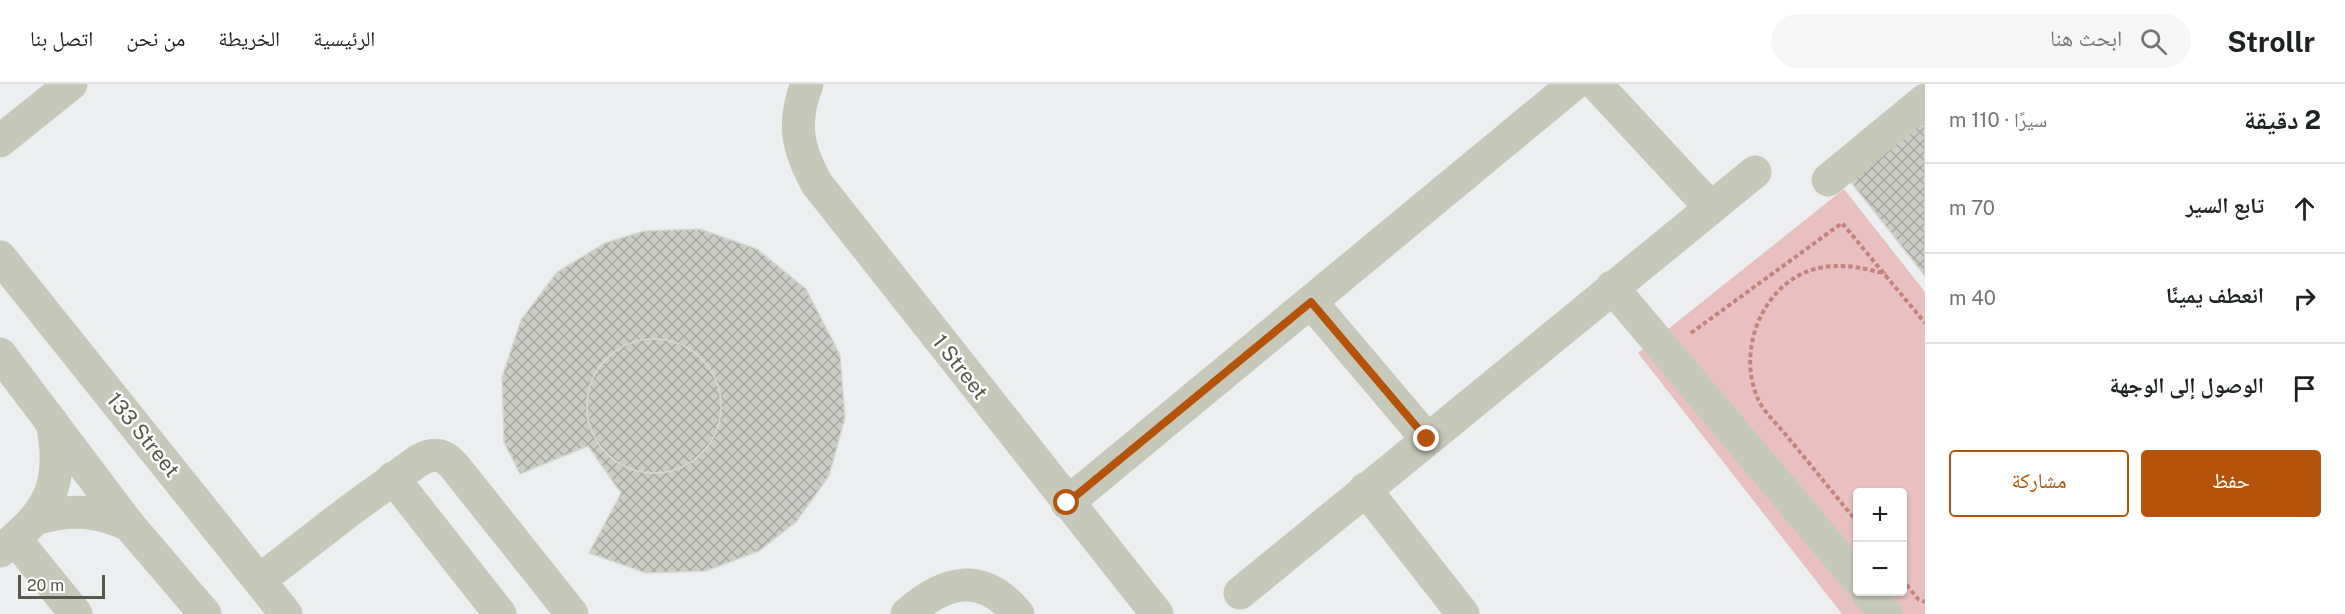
<!DOCTYPE html>
<html lang="ar">
<meta charset="utf-8">
<style>
:root{--surface:#fff;--page:#f6f6f6;--text:#202124;--muted:#757577;--line:#e0e0e0;--accent:#b45309}
body{margin:0;font-family:"Public Sans","Noto Naskh Arabic",sans-serif;background:var(--page);color:var(--text);direction:rtl}
.controls{position:absolute;right:18px;bottom:18px;display:grid;overflow:hidden;border-radius:6px;box-shadow:0 2px 4px #0004}
.controls button{width:54px;height:54px;display:grid;place-items:center;padding:0;border:0;border-bottom:2px solid var(--line);background:var(--surface);color:var(--text);font:30px sans-serif}
.scale{position:absolute;left:18px;bottom:15px;width:87px;box-sizing:border-box;padding-left:6px;border:3px solid #565848;border-top:0;font-size:16px;line-height:21px;white-space:nowrap;color:#565848;-webkit-text-stroke:4px #fff;paint-order:stroke}
.stop{position:absolute;width:18px;height:18px;margin:-14px;border:4px solid #b45309;border-radius:50%;background:#fff}
.stop.end{background:#b45309;border-color:#fff;box-shadow:0 2px 6px #0008}
.list{margin:0;padding:0;list-style:none}
h2{display:flex;justify-content:space-between;align-items:center;height:78px;margin:0;padding:0 24px;font-size:26px}
h2 small{font-size:20px;font-weight:400;color:var(--muted)}
.list li{display:grid;grid-template-columns:39px 1fr auto;gap:18px;align-items:center;box-sizing:border-box;height:90px;padding:0 24px;border-top:2px solid var(--line)}
.list b{display:block;font-size:22px;white-space:nowrap}
.list em{font-size:20px;font-style:normal;color:var(--muted)}
.actions{display:flex;gap:12px;padding:18px 24px}
.actions a{flex:1;padding:14px 0;border:2px solid var(--accent);border-radius:6px;text-align:center;font-size:21px;color:var(--accent)}
.actions .main{background:var(--accent);color:#fff}
.icon{flex:none;width:33px;height:33px;fill:none;stroke:currentColor;stroke-width:2;stroke-linecap:round;stroke-linejoin:round}
.map{position:relative;flex:none;width:1925px;height:530px;overflow:hidden;direction:ltr}
header{display:flex;align-items:center;gap:36px;box-sizing:border-box;height:84px;padding:0 30px;background:var(--surface);border-bottom:2px solid var(--line)}
header strong{font-size:28px}
nav{display:flex;gap:33px;margin-inline-start:auto;font-size:21px}
.search{width:420px;height:54px;background:var(--page);display:flex;align-items:center;gap:15px;box-sizing:border-box;padding:0 21px;border-radius:33px;color:var(--muted);font-size:22px}
main{display:flex}
aside{flex:1;background:var(--surface)}
.map>svg:first-child{display:block}
.green{fill:#e9c0c0;fill-rule:evenodd}
.building{fill:url(#building-cross-hatch);stroke:#d6d8d2;stroke-width:1.5}
.lines{fill:none;stroke-linecap:round;stroke-linejoin:round}
.path{stroke:#c2857c;stroke-width:4;stroke-dasharray:4.5 3;stroke-linecap:butt}
.minor{stroke:#c6c8ba;stroke-width:33}
.route{stroke:#b45309;stroke-width:8}
.labels{text-anchor:middle;stroke-width:5;stroke-linejoin:round;paint-order:stroke}
.street-label{font-size:21px;fill:#565848;stroke:#fff}
</style>
<header>
<strong>Strollr</strong>
<div class="search"><svg class="icon" aria-label="search" viewBox="0 0 24 24"><circle cx="10" cy="10" r="6"/><path d="M15 15l6 6"/></svg>ابحث هنا</div>
<nav><a>الرئيسية</a><a>الخريطة</a><a>من نحن</a><a>اتصل بنا</a></nav>
</header>
<main>
<aside>
<h2>2 دقيقة<small>سيرًا · 110 m</small></h2>
<ul class="list">
<li><svg class="icon" aria-label="ahead" viewBox="0 0 24 24"><path d="M12 20V5M6 11l6-6 6 6"/></svg><div><b>تابع السير</b></div><em>70 m</em></li>
<li><svg class="icon" aria-label="right" viewBox="0 0 24 24"><path d="M7 20v-9h11M14 6l5 5-5 5"/></svg><div><b>انعطف يمينًا</b></div><em>40 m</em></li>
<li><svg class="icon" aria-label="arrive" viewBox="0 0 24 24"><path d="M6 21V4h12l-3 4 3 4H6"/></svg><div><b>الوصول إلى الوجهة</b></div></li>
</ul>
<div class="actions"><a class="main">حفظ</a><a>مشاركة</a></div>
</aside>
<div class="map">
<svg width="1925" height="530" viewBox="0 0 1925 530">
<defs>
<pattern id="building-cross-hatch" width="8" height="8" patternUnits="userSpaceOnUse" patternTransform="scale(1.5)"><rect width="8" height="8" fill="#caccc5"/><path d="M0 0l8 8M0 8l8-8" fill="none" stroke="#a7a8a2"/></pattern>
</defs>
<rect width="100%" height="100%" fill="#edeeef"/>
<path class="green" d="M 1844,105 L 1925,208 L 1925,530 L 1842,530 L 1638,269 ZM 1858,408 L 1902,408 L 1902,508 L 1858,508 Z"/>
<path class="building" d="M 1925,23 L 1925,192 L 1843,88 Z
M 700,145 L 757,165 L 806,205 L 840,271 L 845,334 L 829,392 L 796,438 L 759,467 L 706,487 L 646,489 L 589,469 L 621,409 L 588,362 L 520,390 L 504,358 L 502,293 L 521,236 L 557,188 L 605,159 L 644,147 Z
M587 322a67 67 0 1 1 134 0a67 67 0 1 1-134 0Z"/>
<g class="lines">
<path class="path" d="M 1691,249 L 1842,139 L 1925,239
M 1858,439 C 1834,410 1810,380 1786,351 C 1777,340 1763,327 1758,315 C 1735,264 1765,192 1824,183 C 1847,180 1864,184 1886,190
M 1902,495 L 1918,515 L 1925,518"/>
<path class="minor" d="M 807,0 C 792,39 797,64 817,100 L 1157,530
M 1596,0 L 1711,124
M 0,57 L 71,0
M 1828,96 L 1925,16
M 0,173 L 286,530
M 1612,203 L 1858,496
M 1311,218 L 1427,355
M 0,270 L 129,441 L 205,530
M 393,394 L 500,530
M 1365,405 L 1463,530
M 1067,419 L 1574,0
M 38,434 C 72,425 97,426 129,441
M 15,455 L 76,530
M 0,467 C 49,428 65,402 52,338
M 260,496 L 349,427 L 418,377 C 433,368 444,370 455,383 L 572,530
M 1867,508 L 1886,530
M 1240,509 L 1755,88
M 907,530 C 945,496 982,487 1018,530"/>
</g>
<g class="lines">
<path class="route" d="M 1067,419 L 1311,218 L 1427,355"/>
</g>
<g class="labels">
<g class="street-label">
<text transform="translate(960 283) rotate(52)" y="7">1 Street</text>
<text transform="translate(143 351) rotate(51)" y="7">133 Street</text>
</g>
</g>
</svg>
<div class="controls">
<button>+</button>
<button>−</button>
</div>
<div class="scale">20 m</div>
<div class="stop" style="left:1067px;top:419px"></div>
<div class="stop end" style="left:1427px;top:355px"></div>
</div>
</main>
